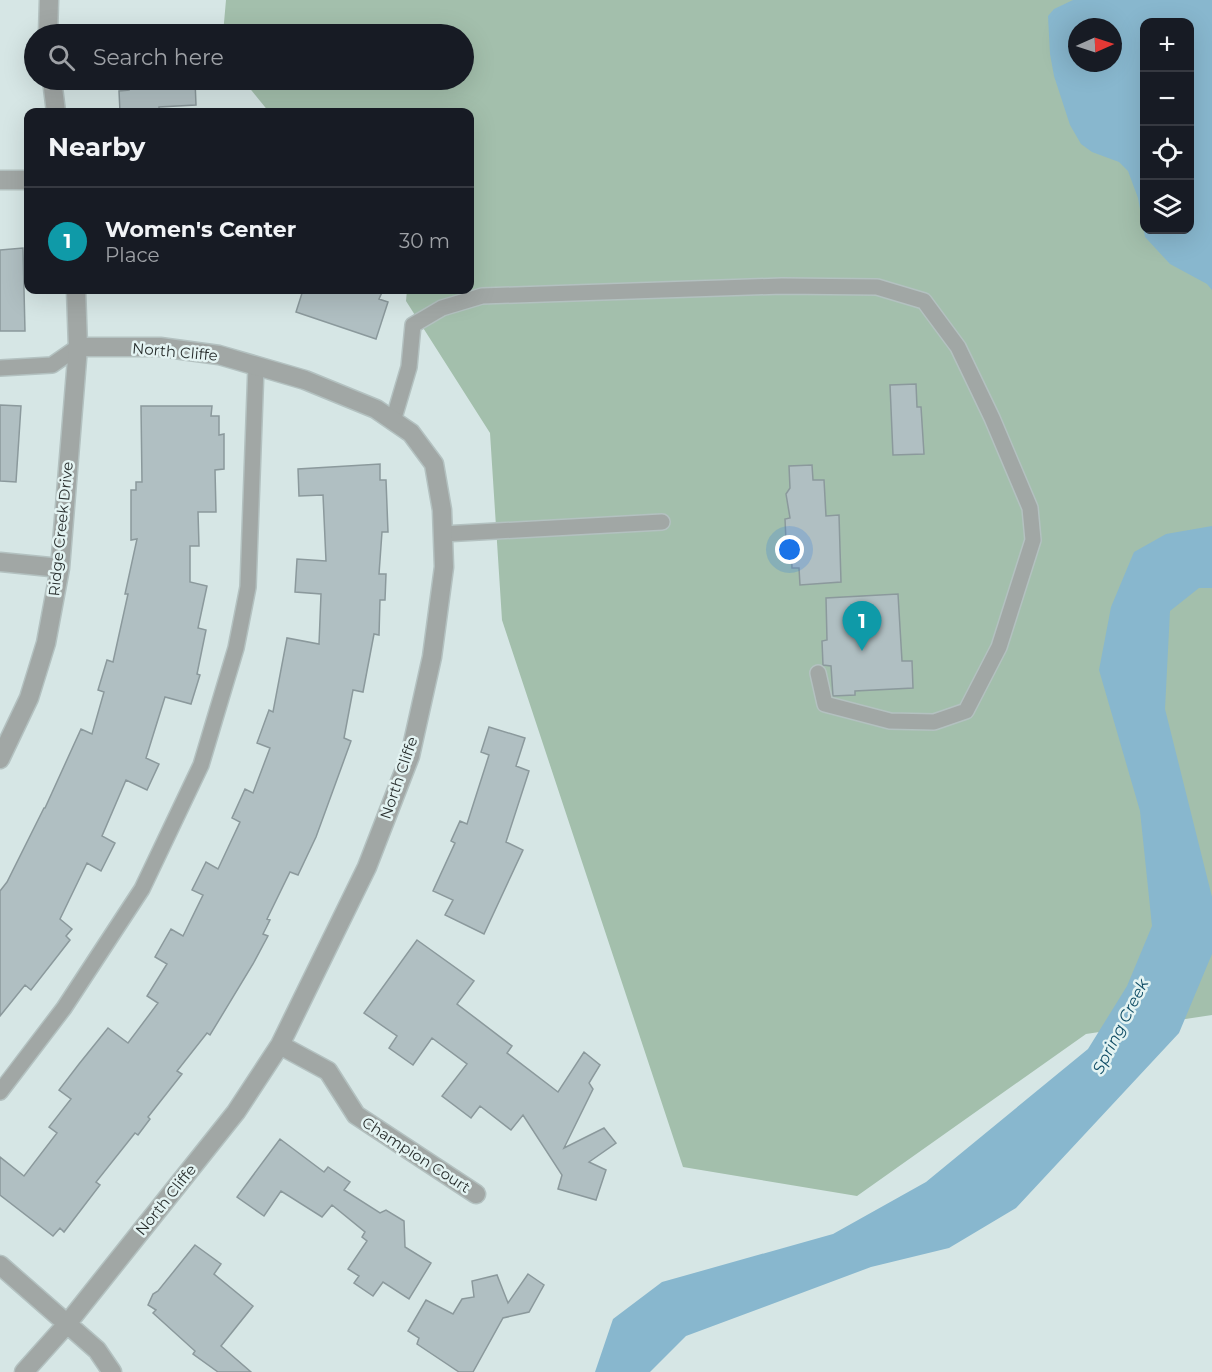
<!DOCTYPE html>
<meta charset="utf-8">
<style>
:root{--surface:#171b24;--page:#20242c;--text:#f1f3f6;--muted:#9ea1a6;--line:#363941;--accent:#d93025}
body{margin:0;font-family:Montserrat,sans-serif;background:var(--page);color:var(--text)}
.controls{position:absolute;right:18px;top:18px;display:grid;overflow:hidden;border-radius:12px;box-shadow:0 6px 24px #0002}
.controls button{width:54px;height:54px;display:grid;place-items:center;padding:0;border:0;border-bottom:2px solid var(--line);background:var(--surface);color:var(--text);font:30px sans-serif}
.compass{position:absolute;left:1068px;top:18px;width:54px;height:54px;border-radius:50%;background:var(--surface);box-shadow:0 6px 24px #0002;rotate:87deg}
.you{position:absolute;left:790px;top:550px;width:21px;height:21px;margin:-15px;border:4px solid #fff;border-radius:50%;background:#1a73e8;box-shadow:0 0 0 9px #1a73e833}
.badge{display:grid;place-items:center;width:39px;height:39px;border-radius:50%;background:var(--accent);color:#fff;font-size:20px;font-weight:700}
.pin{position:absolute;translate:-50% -50px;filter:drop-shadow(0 2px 3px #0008)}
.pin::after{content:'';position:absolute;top:32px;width:21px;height:18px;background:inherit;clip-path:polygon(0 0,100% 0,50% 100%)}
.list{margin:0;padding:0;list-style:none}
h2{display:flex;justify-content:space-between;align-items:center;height:78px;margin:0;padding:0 24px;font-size:26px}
h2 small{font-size:20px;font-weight:400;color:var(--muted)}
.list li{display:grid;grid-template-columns:39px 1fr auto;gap:18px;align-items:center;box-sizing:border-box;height:108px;padding:0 24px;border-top:2px solid var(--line)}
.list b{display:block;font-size:22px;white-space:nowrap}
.list p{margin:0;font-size:20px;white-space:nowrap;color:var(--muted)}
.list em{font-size:20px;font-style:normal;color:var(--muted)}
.icon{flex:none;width:33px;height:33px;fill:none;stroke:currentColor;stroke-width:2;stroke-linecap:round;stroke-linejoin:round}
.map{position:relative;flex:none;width:1212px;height:1372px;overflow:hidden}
.search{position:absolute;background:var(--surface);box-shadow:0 6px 24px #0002;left:24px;top:24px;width:450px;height:66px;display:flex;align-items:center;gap:15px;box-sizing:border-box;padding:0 21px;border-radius:33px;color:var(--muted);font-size:22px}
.panel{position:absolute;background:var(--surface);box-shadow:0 6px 24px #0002;left:24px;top:108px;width:450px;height:186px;border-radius:12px}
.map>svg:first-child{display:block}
.green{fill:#a3bfac;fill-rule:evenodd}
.water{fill:#88b7ce;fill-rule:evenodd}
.building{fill:#b0bfc2;stroke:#8b999c;stroke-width:1.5}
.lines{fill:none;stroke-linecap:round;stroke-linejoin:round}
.service-casing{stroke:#b3c1c0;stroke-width:18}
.minor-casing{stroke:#b3c1c0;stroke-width:21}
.service{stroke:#a1a7a5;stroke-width:15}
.minor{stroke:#a1a7a5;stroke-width:18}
.labels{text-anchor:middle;stroke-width:5;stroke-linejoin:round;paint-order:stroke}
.street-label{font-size:15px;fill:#292f2e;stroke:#e3f3f2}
.water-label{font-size:16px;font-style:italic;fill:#114e66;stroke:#e3f3f2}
</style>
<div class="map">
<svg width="1212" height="1372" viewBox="0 0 1212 1372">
<rect width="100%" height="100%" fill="#d6e6e5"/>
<path class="green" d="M 226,0 L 1212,0 L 1212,1015 L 1086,1034 L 857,1196 L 683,1167 L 502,620 L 490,433 L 406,301 L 407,290 L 470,290 L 470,112 L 269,112 L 243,80 L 464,80 L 464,34 L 223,34 ZM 1144,22 L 1190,22 L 1190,230 L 1144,230 ZM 1077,27 L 1113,27 L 1113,63 L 1077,63 Z"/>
<path class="water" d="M 1073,0 L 1212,0 L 1212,290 L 1207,284 L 1170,264 L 1145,237 L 1138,198 L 1128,171 L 1119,162 L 1092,152 L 1081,144 L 1070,125 L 1054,76 L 1050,54 L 1048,16 L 1054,9 ZM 1144,22 L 1190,22 L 1190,230 L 1144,230 ZM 1077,27 L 1113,27 L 1113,63 L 1077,63 Z
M 1212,526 L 1212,588 L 1199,588 L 1170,611 L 1165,709 L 1212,897 L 1212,954 L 1179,1033 L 1016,1208 L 949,1248 L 871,1267 L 686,1336 L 650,1372 L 595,1372 L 613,1319 L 662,1282 L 833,1234 L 926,1182 L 1088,1049 L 1127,986 L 1152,926 L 1140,811 L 1099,670 L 1111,607 L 1134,552 L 1166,534 Z"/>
<path class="building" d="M 128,80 L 195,80 L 196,105 L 159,107 L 159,112 L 120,112 L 119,91 L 129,90 Z
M 23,248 L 25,331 L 0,331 L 0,250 Z
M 303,290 L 383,290 L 379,299 L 388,302 L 376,339 L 296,312 Z
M 916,384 L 917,407 L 921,407 L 924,454 L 893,455 L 890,385 Z
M 0,405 L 21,406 L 16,482 L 0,481 Z
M 141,406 L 212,406 L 211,416 L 219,416 L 219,435 L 224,434 L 224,469 L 215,470 L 216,512 L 198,512 L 199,546 L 190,546 L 190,582 L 207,586 L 198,628 L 206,630 L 197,674 L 200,675 L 191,704 L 165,697 L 146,758 L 159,764 L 147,790 L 126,780 L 102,836 L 115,843 L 101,871 L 87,863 L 60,919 L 72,929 L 66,936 L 70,940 L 31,990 L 25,985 L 0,1016 L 0,891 L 7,882 L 44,808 L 45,808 L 81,729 L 92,734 L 104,692 L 98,690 L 107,660 L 113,662 L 128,594 L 125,594 L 137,539 L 131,540 L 131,490 L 136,490 L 136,482 L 142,482 Z
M 380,464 L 380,480 L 386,480 L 388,532 L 382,532 L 379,574 L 386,574 L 385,600 L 380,600 L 379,635 L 374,634 L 363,692 L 353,690 L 344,738 L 351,741 L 316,837 L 298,875 L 290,872 L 267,919 L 270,920 L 263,934 L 268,936 L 253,964 L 210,1035 L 207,1033 L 177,1071 L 182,1074 L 148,1117 L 150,1119 L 138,1135 L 135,1133 L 96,1182 L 100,1185 L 64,1232 L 60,1228 L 53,1236 L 0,1195 L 0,1157 L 24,1176 L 57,1133 L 49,1127 L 71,1099 L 59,1090 L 79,1064 L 108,1028 L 128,1043 L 158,1003 L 147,996 L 167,964 L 155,957 L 171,929 L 183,936 L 203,895 L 192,890 L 206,862 L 218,869 L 240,822 L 232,818 L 245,789 L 253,793 L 270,748 L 257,743 L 269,710 L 273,712 L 287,638 L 319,644 L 321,594 L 295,592 L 297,559 L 326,561 L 323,495 L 299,496 L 298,469 Z
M 812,465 L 813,480 L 824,480 L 826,516 L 839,515 L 841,582 L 800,585 L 799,568 L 792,568 L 791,540 L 786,541 L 785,519 L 790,518 L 786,494 L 790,488 L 789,466 Z
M 898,594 L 902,661 L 912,661 L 913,688 L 855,691 L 855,695 L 833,696 L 831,666 L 823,665 L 822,641 L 827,640 L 826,598 Z
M 489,727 L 525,738 L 516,766 L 529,771 L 506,842 L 523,850 L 484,934 L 445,915 L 453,900 L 433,891 L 455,843 L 451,841 L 460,821 L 467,824 L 489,755 L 481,752 Z
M 417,940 L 474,981 L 457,1004 L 512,1046 L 507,1053 L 558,1092 L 584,1052 L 600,1065 L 589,1083 L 593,1089 L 564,1148 L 604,1128 L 616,1143 L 589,1162 L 606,1170 L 596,1200 L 558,1189 L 562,1175 L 523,1115 L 511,1130 L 480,1106 L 471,1118 L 442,1096 L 467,1064 L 432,1038 L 413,1065 L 389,1048 L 397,1036 L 364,1013 Z
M 280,1139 L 324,1172 L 328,1167 L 350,1182 L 344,1190 L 380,1213 L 386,1210 L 404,1221 L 405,1247 L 431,1263 L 409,1299 L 383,1282 L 373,1296 L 354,1283 L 359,1276 L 348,1269 L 367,1241 L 362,1237 L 365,1232 L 332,1205 L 322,1217 L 281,1191 L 264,1216 L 237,1197 Z
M 195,1245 L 221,1264 L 214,1274 L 253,1306 L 221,1346 L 251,1372 L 218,1372 L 193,1354 L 195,1351 L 153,1313 L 156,1310 L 148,1305 L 153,1294 L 158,1291 Z
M 528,1274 L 544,1285 L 529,1312 L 503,1318 L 473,1372 L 459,1372 L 417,1344 L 419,1338 L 408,1331 L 426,1300 L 453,1314 L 462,1299 L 474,1297 L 472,1281 L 497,1275 L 508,1303 Z"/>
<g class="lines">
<g class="service-casing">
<path id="service" d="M 0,368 L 52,365 L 78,347
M 393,421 L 409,367 L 413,325 L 442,308 L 482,296 L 782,286 L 877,287 L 924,301 L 958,347 L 992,418 L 1030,508 L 1033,540 L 999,647 L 966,711 L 934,722 L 890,721 L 825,704 L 818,673
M 443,534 L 662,522
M 0,1092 L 64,1008 L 142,889 L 201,765 L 236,648 L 248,587 L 256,366"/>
</g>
<g class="minor-casing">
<path id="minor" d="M 48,34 L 49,0
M 52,80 L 56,112
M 0,180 L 28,180
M 0,562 L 60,568
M 0,759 L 29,698 L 46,643 L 60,568 L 78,347 L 76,290
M 280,1045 L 328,1071 L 356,1115 L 476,1194
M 0,1265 L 97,1350 L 112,1372
M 24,1372 L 67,1324 L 236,1112 L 280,1045 L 367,867 L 410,756 L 432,657 L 444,567 L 442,510 L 434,464 L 411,433 L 376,409 L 305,380 L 219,355 L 160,347 L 78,347"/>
</g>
<use href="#service" class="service"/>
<use href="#minor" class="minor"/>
</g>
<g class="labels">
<g class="street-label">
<text transform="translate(175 352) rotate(5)" y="5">North Cliffe</text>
<text transform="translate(61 529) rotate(-84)" y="5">Ridge Creek Drive</text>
<text transform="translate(399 778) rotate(-71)" y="5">North Cliffe</text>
<text transform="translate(416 1155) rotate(33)" y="5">Champion Court</text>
<text transform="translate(166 1200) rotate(-51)" y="5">North Cliffe</text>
</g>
<g class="water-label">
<text transform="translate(1120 1026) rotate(-63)" y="6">Spring Creek</text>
</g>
</g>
</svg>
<div class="controls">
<button>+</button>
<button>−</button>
<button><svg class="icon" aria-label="locate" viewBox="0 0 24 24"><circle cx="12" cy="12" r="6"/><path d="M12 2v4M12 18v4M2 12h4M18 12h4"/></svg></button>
<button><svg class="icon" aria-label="layers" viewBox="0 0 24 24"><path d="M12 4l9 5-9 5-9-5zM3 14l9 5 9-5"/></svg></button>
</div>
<svg class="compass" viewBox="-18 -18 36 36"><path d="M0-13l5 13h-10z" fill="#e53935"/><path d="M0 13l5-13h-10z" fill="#9ea1a6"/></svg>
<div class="you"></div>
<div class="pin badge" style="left:862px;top:651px;background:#0f9aa8">1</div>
<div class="search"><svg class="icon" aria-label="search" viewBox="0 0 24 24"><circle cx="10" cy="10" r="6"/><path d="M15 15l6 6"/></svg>Search here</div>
<section class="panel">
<h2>Nearby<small></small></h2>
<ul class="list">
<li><span class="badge" style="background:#0f9aa8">1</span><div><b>Women's Center</b><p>Place</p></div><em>30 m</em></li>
</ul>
</section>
</div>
